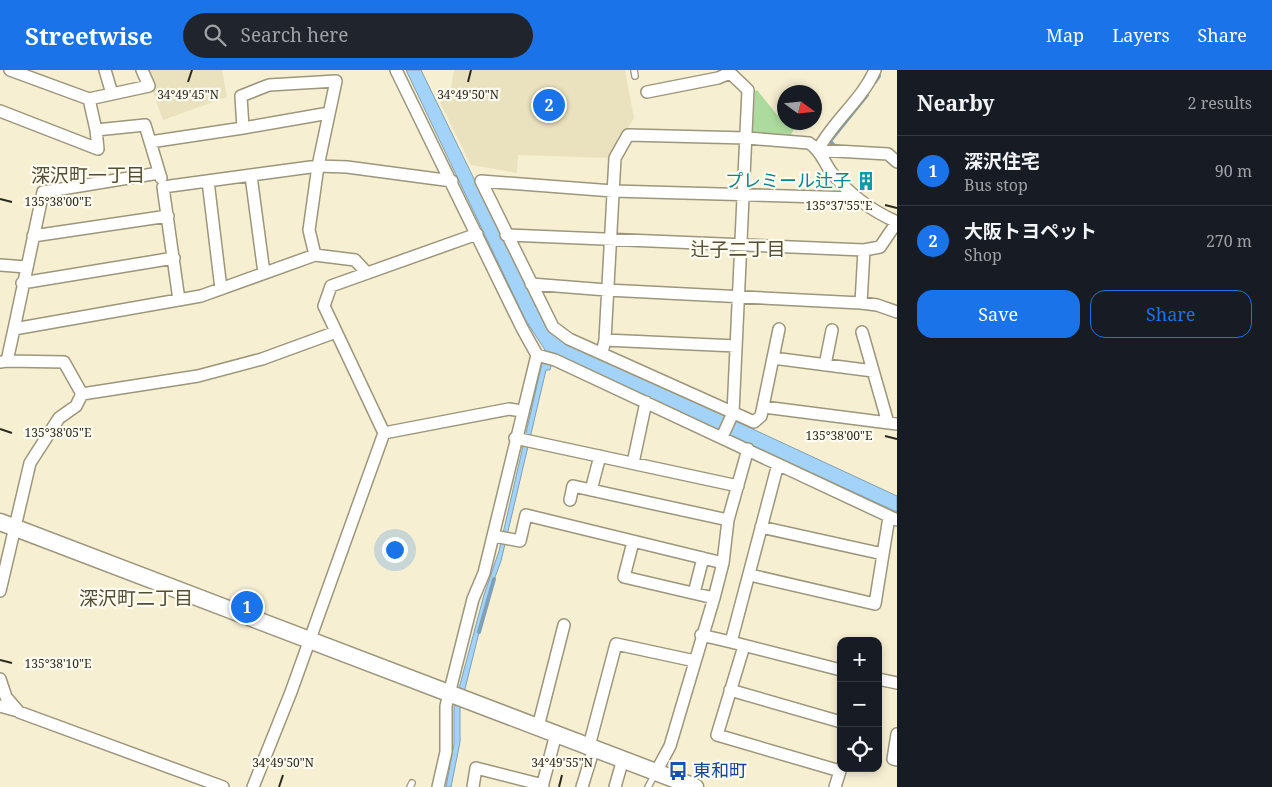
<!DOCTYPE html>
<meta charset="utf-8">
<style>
:root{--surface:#171b24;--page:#20242c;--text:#f1f3f6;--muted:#9ea1a6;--line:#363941;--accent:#1a73e8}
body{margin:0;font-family:"Noto Serif","Noto Sans JP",serif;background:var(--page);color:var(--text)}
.controls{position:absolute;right:15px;bottom:15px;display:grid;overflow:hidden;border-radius:10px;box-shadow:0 2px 8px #0003}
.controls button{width:45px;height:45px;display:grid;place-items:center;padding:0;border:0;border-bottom:1px solid var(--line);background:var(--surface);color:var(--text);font:25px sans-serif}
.compass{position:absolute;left:777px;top:15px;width:45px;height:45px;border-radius:50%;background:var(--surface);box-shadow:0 2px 8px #0003;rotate:105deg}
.you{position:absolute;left:394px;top:479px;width:18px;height:18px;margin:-12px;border:4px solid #fff;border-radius:50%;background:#1a73e8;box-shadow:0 0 0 8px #1a73e833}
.badge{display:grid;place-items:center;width:32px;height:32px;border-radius:50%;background:var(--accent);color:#fff;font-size:16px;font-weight:700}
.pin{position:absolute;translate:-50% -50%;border:2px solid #fff;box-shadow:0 1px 5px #0006}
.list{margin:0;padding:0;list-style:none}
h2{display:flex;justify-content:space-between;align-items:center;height:65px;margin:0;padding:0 20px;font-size:21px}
h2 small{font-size:16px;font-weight:400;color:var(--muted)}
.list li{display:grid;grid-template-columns:32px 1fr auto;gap:15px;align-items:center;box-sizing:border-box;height:70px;padding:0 20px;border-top:1px solid var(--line)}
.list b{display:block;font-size:19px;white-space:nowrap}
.list p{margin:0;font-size:16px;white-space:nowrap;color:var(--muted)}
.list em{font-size:16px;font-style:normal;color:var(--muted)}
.actions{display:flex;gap:10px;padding:15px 20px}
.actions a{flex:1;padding:11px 0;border:1px solid var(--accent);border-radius:15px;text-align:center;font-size:18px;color:var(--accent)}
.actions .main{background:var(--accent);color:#fff}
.icon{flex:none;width:28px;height:28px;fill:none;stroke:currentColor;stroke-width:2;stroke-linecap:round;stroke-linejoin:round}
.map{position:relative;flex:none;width:897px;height:717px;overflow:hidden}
header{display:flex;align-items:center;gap:30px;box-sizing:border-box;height:70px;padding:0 25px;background:var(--accent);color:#fff}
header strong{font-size:24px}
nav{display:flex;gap:28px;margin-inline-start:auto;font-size:18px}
.search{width:350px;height:45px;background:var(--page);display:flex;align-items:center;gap:12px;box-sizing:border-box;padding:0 18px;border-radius:28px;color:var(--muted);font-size:19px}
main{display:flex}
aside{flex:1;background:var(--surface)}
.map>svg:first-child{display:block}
.built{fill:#eae2be}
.green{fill:#addb9e}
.water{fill:#a3d3f8;stroke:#7fa0b7}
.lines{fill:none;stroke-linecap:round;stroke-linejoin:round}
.stream{stroke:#7fa0b7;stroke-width:4}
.lane-casing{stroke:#9c967c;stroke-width:8}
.street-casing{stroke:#9c967c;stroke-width:14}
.secondary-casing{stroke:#9c967c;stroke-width:19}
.lane{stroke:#fff;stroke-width:5.5}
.street{stroke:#fff;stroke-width:11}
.secondary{stroke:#fff;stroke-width:16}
.ticks{fill:none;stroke:#2c2a1f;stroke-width:2}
.labels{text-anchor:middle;stroke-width:4.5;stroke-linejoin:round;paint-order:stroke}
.culture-label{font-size:18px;fill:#0d838f;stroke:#fefcf0;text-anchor:end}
.transit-label{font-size:18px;fill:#164399;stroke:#fefcf0;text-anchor:start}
.neighbourhood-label{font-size:19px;fill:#544e36;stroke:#fefcf0}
.ticks-label{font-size:12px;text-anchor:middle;fill:#2c2a1f;stroke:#fefcf0;stroke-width:4.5;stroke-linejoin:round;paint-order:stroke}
</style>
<header>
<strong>Streetwise</strong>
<div class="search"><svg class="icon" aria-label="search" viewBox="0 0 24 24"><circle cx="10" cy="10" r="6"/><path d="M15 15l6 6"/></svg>Search here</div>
<nav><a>Map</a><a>Layers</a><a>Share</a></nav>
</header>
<main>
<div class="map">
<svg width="897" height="717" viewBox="0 0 897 717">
<rect width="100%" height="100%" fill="#f6efd2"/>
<path class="built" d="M 145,0 L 222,0 L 227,27 L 163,50 Z
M 454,0 L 625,0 L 634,48 L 609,88 L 518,85 L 517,103 L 471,95 L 435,22 L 450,25 Z"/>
<path class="green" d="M 757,20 L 783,52 L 794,59 L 789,68 L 752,65 L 755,21 Z"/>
<path class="water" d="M 406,0 L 421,0 L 548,261 L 565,272 L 897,426 L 897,442 L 554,285 L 550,300 L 546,300 L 501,491 L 488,526 L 460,639 L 460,672 L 451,717 L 446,717 L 454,674 L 454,637 L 484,525 L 499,481 L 545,280 L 525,249 Z"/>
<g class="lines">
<path class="stream" d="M 875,12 L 879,6
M 836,78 L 830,71 L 867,25
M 479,562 L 494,509"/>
<g class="lane-casing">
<path id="lane" d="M 634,0 L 635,6
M 410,717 L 412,713
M 648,717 L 655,704"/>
</g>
<g class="street-casing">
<path id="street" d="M 10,0 L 89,29 L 96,60
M 105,0 L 112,24
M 396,0 L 522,258 L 537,285 L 484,503 L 473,529 L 446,636 L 446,682 L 438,717
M 875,0 C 862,30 833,51 818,80 L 888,84 L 897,92
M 647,22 L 718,8 L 730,3
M 89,29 L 149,16 L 142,0
M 0,41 L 98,79 L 96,60 L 145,55 L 161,108
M 243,58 L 329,43
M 150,72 L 243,58 L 241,26 L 269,15 L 336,11 L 318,96 L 309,160 L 315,185
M 251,106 L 264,203
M 208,111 L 221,219
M 506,165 L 864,180
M 33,166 L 168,146
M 0,195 L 26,197
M 22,213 L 174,188
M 531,214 L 607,220 L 861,233 L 877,235 L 897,242
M 179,230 L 163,117 L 318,96 L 347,97 L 452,111
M 861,233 L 864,180 L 880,177 L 897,152
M 14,259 L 43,122 L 159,103
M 779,259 L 761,346 L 754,352 L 569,269 L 553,257 L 481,111 L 613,121 L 855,128
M 862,262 L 888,353
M 605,270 L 736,276
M 602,283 L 605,270 L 615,88 L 628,65 L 747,68 L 809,73 C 821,80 824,93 832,103 C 850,125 872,141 897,152
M 537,285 L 555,290 L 897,450
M 773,288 L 873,301
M 7,291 L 64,292 L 82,324
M 0,292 L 7,291 L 14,259 L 201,226 L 315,185 L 355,190 L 367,203
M 825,295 L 832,260
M 764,337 L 897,354
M 384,363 L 509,339 L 522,341
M 722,367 L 733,343 L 748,20 L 727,0
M 515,368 L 738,416
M 633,393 L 646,332
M 778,394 L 731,572 L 841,600
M 591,420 L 600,386
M 570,430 L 573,416 L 728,450
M 761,457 L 883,484
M 494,466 L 520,471 L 526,445 L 723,493
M 633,472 L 624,507 L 714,528
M 750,505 L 875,534 L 889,447
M 0,521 L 30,393 L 59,348 L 76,336 L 82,324 L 198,306 L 262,289 L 336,262
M 694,523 L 703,488
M 701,565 L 731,572
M 744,576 L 717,665 L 840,701
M 0,609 L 6,627 L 19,642 L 223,717
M 878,609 L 897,613
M 730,620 L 841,652
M 0,636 L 18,641
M 538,657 L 564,555
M 897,664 L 893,689 L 897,690
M 589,676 L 616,574 L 695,591
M 656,702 L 670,676 L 714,528 L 723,493 L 728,450 L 748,379
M 253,717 L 291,622 L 384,363 L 324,236 L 331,216 L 477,164
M 473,717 L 476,698 L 543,715
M 542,717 L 556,664
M 582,717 L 594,678
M 615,717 L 623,689
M 835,717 L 841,698"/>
</g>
<g class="secondary-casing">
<path id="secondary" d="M 0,452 L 695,717"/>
</g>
<use href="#lane" class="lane"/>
<use href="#street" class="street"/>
<use href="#secondary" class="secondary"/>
</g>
<path class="ticks" d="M 188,12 L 192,0M 468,12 L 471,0M 0,129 L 12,132M 885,135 L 897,138M 0,359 L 12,363M 885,366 L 897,369M 0,590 L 12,593M 279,717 L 283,705M 559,717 L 562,705"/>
<defs>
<g id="building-bare" transform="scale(1.5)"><path d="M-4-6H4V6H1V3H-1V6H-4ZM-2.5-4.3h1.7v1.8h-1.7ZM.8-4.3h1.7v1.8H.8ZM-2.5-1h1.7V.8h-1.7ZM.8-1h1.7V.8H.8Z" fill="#0f9aa8" stroke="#fefcf0" stroke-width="2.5" paint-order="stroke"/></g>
<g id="bus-bare" transform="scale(1.5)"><path d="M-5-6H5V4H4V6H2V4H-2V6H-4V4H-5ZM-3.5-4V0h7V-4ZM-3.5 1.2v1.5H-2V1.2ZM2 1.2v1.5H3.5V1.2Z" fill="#1a4fb4" stroke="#fefcf0" stroke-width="2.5" paint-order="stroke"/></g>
</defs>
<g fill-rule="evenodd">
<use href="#building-bare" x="866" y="111"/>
<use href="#bus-bare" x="678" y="701"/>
</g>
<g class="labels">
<g class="culture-label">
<text x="851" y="117">プレミール辻子</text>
</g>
<g class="transit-label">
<text x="693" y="707">東和町</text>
</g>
<g class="neighbourhood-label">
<text x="88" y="112">深沢町一丁目</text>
<text x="738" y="186">辻子二丁目</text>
<text x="136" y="535">深沢町二丁目</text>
</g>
</g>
<g class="ticks-label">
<text x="188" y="29">34°49'45"N</text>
<text x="468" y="29">34°49'50"N</text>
<text x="58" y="136">135°38'00"E</text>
<text x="839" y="140">135°37'55"E</text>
<text x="58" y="367">135°38'05"E</text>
<text x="839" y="370">135°38'00"E</text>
<text x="58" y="598">135°38'10"E</text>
<text x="283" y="697">34°49'50"N</text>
<text x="562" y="697">34°49'55"N</text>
</g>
</svg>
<div class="controls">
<button>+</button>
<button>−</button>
<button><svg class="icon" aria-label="locate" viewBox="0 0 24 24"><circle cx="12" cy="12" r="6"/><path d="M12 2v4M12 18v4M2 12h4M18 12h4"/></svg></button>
</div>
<svg class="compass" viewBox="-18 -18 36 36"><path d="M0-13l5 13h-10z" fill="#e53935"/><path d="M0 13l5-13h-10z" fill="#9ea1a6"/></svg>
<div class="you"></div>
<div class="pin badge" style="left:247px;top:537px">1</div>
<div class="pin badge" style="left:549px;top:35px">2</div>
</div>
<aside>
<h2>Nearby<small>2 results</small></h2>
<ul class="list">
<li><span class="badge">1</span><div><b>深沢住宅</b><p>Bus stop</p></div><em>90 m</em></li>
<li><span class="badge">2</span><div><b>大阪トヨペット</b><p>Shop</p></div><em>270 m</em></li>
</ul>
<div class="actions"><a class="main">Save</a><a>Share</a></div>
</aside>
</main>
